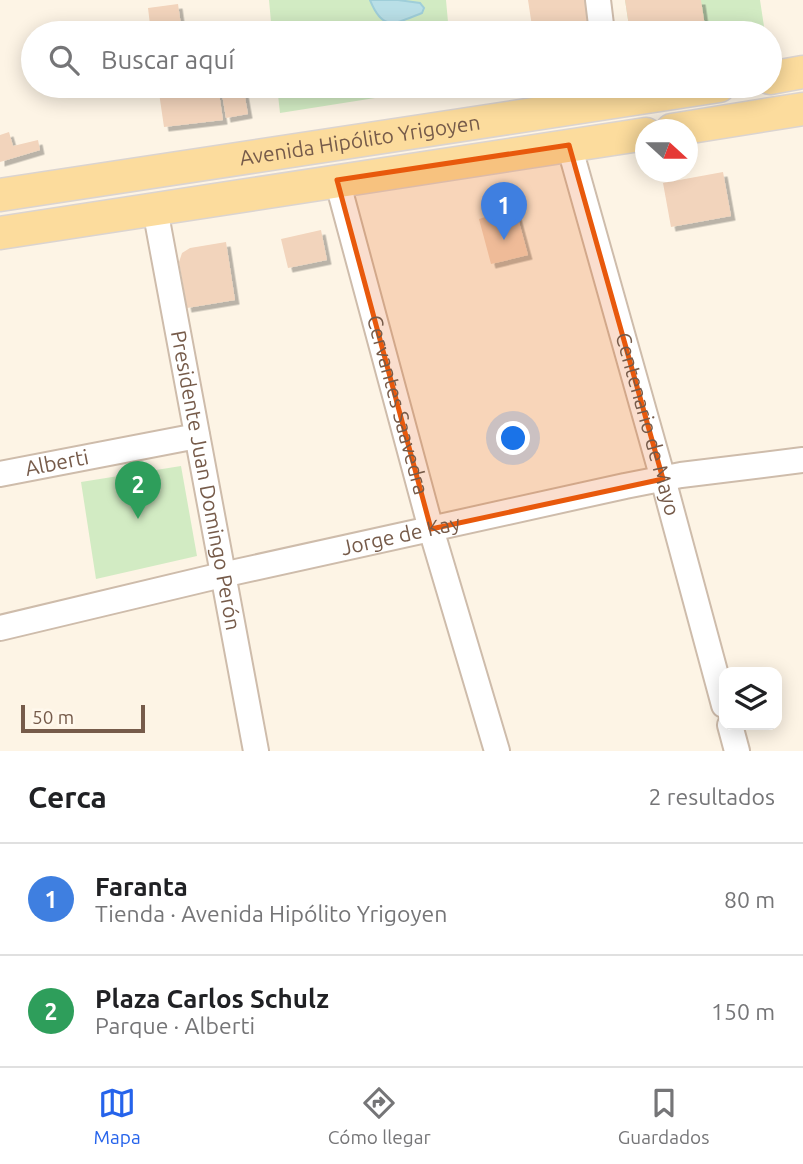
<!DOCTYPE html>
<html lang="es">
<meta charset="utf-8">
<style>
:root{--surface:#fff;--page:#f2f2f2;--text:#202124;--muted:#757577;--line:#e0e0e0;--accent:#2563eb}
body{margin:0;font-family:Ubuntu,sans-serif;background:var(--page);color:var(--text)}
.controls{position:absolute;right:21px;bottom:21px;display:grid;overflow:hidden;border-radius:14px;box-shadow:0 4px 18px #0003}
.controls button{width:63px;height:63px;display:grid;place-items:center;padding:0;border:0;border-bottom:2px solid var(--line);background:var(--surface);color:var(--text);font:35px sans-serif}
.compass{position:absolute;left:635px;top:119px;width:63px;height:63px;border-radius:50%;background:var(--surface);box-shadow:0 4px 18px #0003;rotate:111deg}
.scale{position:absolute;left:21px;bottom:18px;width:124px;box-sizing:border-box;padding-left:7px;border:4px solid #765b4a;border-top:0;font-size:19px;line-height:24px;white-space:nowrap;color:#765b4a;-webkit-text-stroke:5px #fff8ec;paint-order:stroke}
.you{position:absolute;left:514px;top:439px;width:24px;height:24px;margin:-18px;border:5px solid #fff;border-radius:50%;background:#1a73e8;box-shadow:0 0 0 10px #1a73e833}
.badge{display:grid;place-items:center;width:46px;height:46px;border-radius:50%;background:var(--accent);color:#fff;font-size:23px;font-weight:700}
.pin{position:absolute;translate:-50% -58px;filter:drop-shadow(0 2px 4px #0008)}
.pin::after{content:'';position:absolute;top:37px;width:24px;height:21px;background:inherit;clip-path:polygon(0 0,100% 0,50% 100%)}
.list{margin:0;padding:0;list-style:none}
h2{display:flex;justify-content:space-between;align-items:center;height:91px;margin:0;padding:0 28px;font-size:30px}
h2 small{font-size:23px;font-weight:400;color:var(--muted)}
.list li{display:grid;grid-template-columns:46px 1fr auto;gap:21px;align-items:center;box-sizing:border-box;height:112px;padding:0 28px;border-top:2px solid var(--line)}
.list b{display:block;font-size:26px;white-space:nowrap}
.list p{margin:0;font-size:23px;white-space:nowrap;color:var(--muted)}
.list em{font-size:23px;font-style:normal;color:var(--muted)}
.icon{flex:none;width:38px;height:38px;fill:none;stroke:currentColor;stroke-width:2;stroke-linecap:round;stroke-linejoin:round}
.map{position:relative;flex:none;width:803px;height:751px;overflow:hidden}
.search{position:absolute;background:var(--surface);box-shadow:0 4px 18px #0003;left:21px;right:21px;top:21px;height:77px;display:flex;align-items:center;gap:18px;box-sizing:border-box;padding:0 24px;border-radius:38px;color:var(--muted);font-size:26px}
.sheet{height:315px;background:var(--surface)}
nav{display:flex;justify-content:space-around;align-items:center;box-sizing:border-box;height:98px;border-top:2px solid var(--line);background:var(--surface);font-size:19px;color:var(--muted)}
nav a{display:grid;justify-items:center;gap:4px}
nav .on{color:var(--accent)}
.map>svg:first-child{display:block}
.green{fill:#d2ebc3}
.water{fill:#b9dfe7;stroke:#9fced9;stroke-width:2}
.building{fill:#f2d4bc;filter:url(#shadow)}
.lines{fill:none;stroke-linecap:round;stroke-linejoin:round}
.minor-casing{stroke:#cebcab;stroke-width:28}
.major-casing{stroke:#dbd4d0;stroke-width:35}
.minor{stroke:#fff;stroke-width:24}
.major{stroke:#fcdc9d;stroke-width:32}
.marked{fill:#e8590c;fill-opacity:0.2;stroke:#e8590c;stroke-width:5;stroke-linejoin:round}
.labels{text-anchor:middle;stroke-width:6;stroke-linejoin:round;paint-order:stroke}
.street-label{font-size:21px;fill:#765b4a;stroke:#fff8ec}
</style>
<div class="map">
<svg width="803" height="751" viewBox="0 0 803 751">
<defs>
<filter id="shadow"><feDropShadow dx="4.5" dy="4.5" stdDeviation="0" flood-color="#0004"/></filter>
</defs>
<rect width="100%" height="100%" fill="#fdf4e5"/>
<path class="green" d="M 269,0 L 446,0 L 449,33 L 272,33 Z
M 625,0 L 760,0 L 765,33 L 630,33 Z
M 277,86 L 451,86 L 280,113 Z
M 181,466 L 197,556 L 96,579 L 81,482 Z"/>
<path class="water" d="M 370,0 L 398,0 L 420,3 L 424,8 L 422,13 C 394,24 383,32 370,0 Z"/>
<path class="building" d="M 528,0 L 588,0 L 592,33 L 533,33 Z
M 625,0 L 701,0 L 706,33 L 630,33 Z
M 178,4 L 181,25 L 209,21 L 211,33 L 151,33 L 148,8 Z
M 158,86 L 218,86 L 223,120 L 164,127 Z
M 232,86 L 243,86 L 248,114 L 226,118 L 221,88 Z
M 9,132 L 13,146 L 38,140 L 40,150 L 0,162 L 0,135 Z
M 723,172 L 731,216 L 671,227 L 663,183 Z
M 516,211 L 528,255 L 491,264 L 479,219 L 495,214 L 498,225 L 507,222 L 505,214 Z
M 321,230 L 327,260 L 288,268 L 281,239 Z
M 226,242 L 235,300 L 187,308 L 179,262 L 182,253 L 190,248 Z"/>
<g class="lines">
<g class="minor-casing">
<g id="minor">
<path d="M 598,0 L 602,33"/>
<path id="s1" d="M 569,145 L 663,479 L 724,705"/>
<path id="s2" d="M 337,180 L 431,529 L 497,751"/>
<path id="s3" d="M 155,209 L 256,751"/>
<path id="s4" d="M 0,474 L 197,436"/>
<path id="s5" d="M 0,628 L 222,575 L 625,486 L 681,475 L 803,460"/>
<path d="M 730,725 L 737,751"/>
</g>
</g>
<g class="major-casing">
<g id="major">
<path d="M 770,78 L 803,72"/>
<path d="M 672,130 L 803,109"/>
<path id="s6" d="M 0,195 L 719,86"/>
<path d="M 0,233 L 646,134"/>
</g>
</g>
<use href="#minor" class="minor"/>
<use href="#major" class="major"/>
</g>
<path class="marked" d="M 569,145 L 663,479 L 431,529 L 337,180 Z"/>
<g class="labels">
<g class="street-label">
<text dy="7" stroke="none"><textPath href="#s6" startOffset="364">Avenida Hipólito Yrigoyen</textPath></text>
<text dy="7" stroke="none"><textPath href="#s2" startOffset="233">Cervantes Saavedra</textPath></text>
<text dy="7" stroke="none"><textPath href="#s1" startOffset="290">Centenario de Mayo</textPath></text>
<text dy="7" stroke="none"><textPath href="#s4" startOffset="58">Alberti</textPath></text>
<text dy="7" stroke="none"><textPath href="#s3" startOffset="276">Presidente Juan Domingo Perón</textPath></text>
<text dy="7" stroke="none"><textPath href="#s5" startOffset="411">Jorge de Kay</textPath></text>
</g>
</g>
</svg>
<div class="controls">
<button><svg class="icon" aria-label="layers" viewBox="0 0 24 24"><path d="M12 4l9 5-9 5-9-5zM3 14l9 5 9-5"/></svg></button>
</div>
<svg class="compass" viewBox="-18 -18 36 36"><path d="M0-13l5 13h-10z" fill="#e53935"/><path d="M0 13l5-13h-10z" fill="#757577"/></svg>
<div class="scale">50 m</div>
<div class="you"></div>
<div class="pin badge" style="left:504px;top:240px;background:#3f7fe0">1</div>
<div class="pin badge" style="left:138px;top:519px;background:#2e9e5b">2</div>
<div class="search"><svg class="icon" aria-label="search" viewBox="0 0 24 24"><circle cx="10" cy="10" r="6"/><path d="M15 15l6 6"/></svg>Buscar aquí</div>
</div>
<section class="sheet">
<h2>Cerca<small>2 resultados</small></h2>
<ul class="list">
<li><span class="badge" style="background:#3f7fe0">1</span><div><b>Faranta</b><p>Tienda · Avenida Hipólito Yrigoyen</p></div><em>80 m</em></li>
<li><span class="badge" style="background:#2e9e5b">2</span><div><b>Plaza Carlos Schulz</b><p>Parque · Alberti</p></div><em>150 m</em></li>
</ul>
</section>
<nav>
<a class="on"><svg class="icon" aria-label="map" viewBox="0 0 24 24"><path d="M3 6l6-2 6 2 6-2v14l-6 2-6-2-6 2zM9 4v14M15 6v14"/></svg>Mapa</a>
<a><svg class="icon" aria-label="directions" viewBox="0 0 24 24"><path d="M12 3l9 9-9 9-9-9zM9 14v-3h6M13 9l2 2-2 2"/></svg>Cómo llegar</a>
<a><svg class="icon" aria-label="saved" viewBox="0 0 24 24"><path d="M7 4h10v16l-5-4-5 4z"/></svg>Guardados</a>
</nav>
